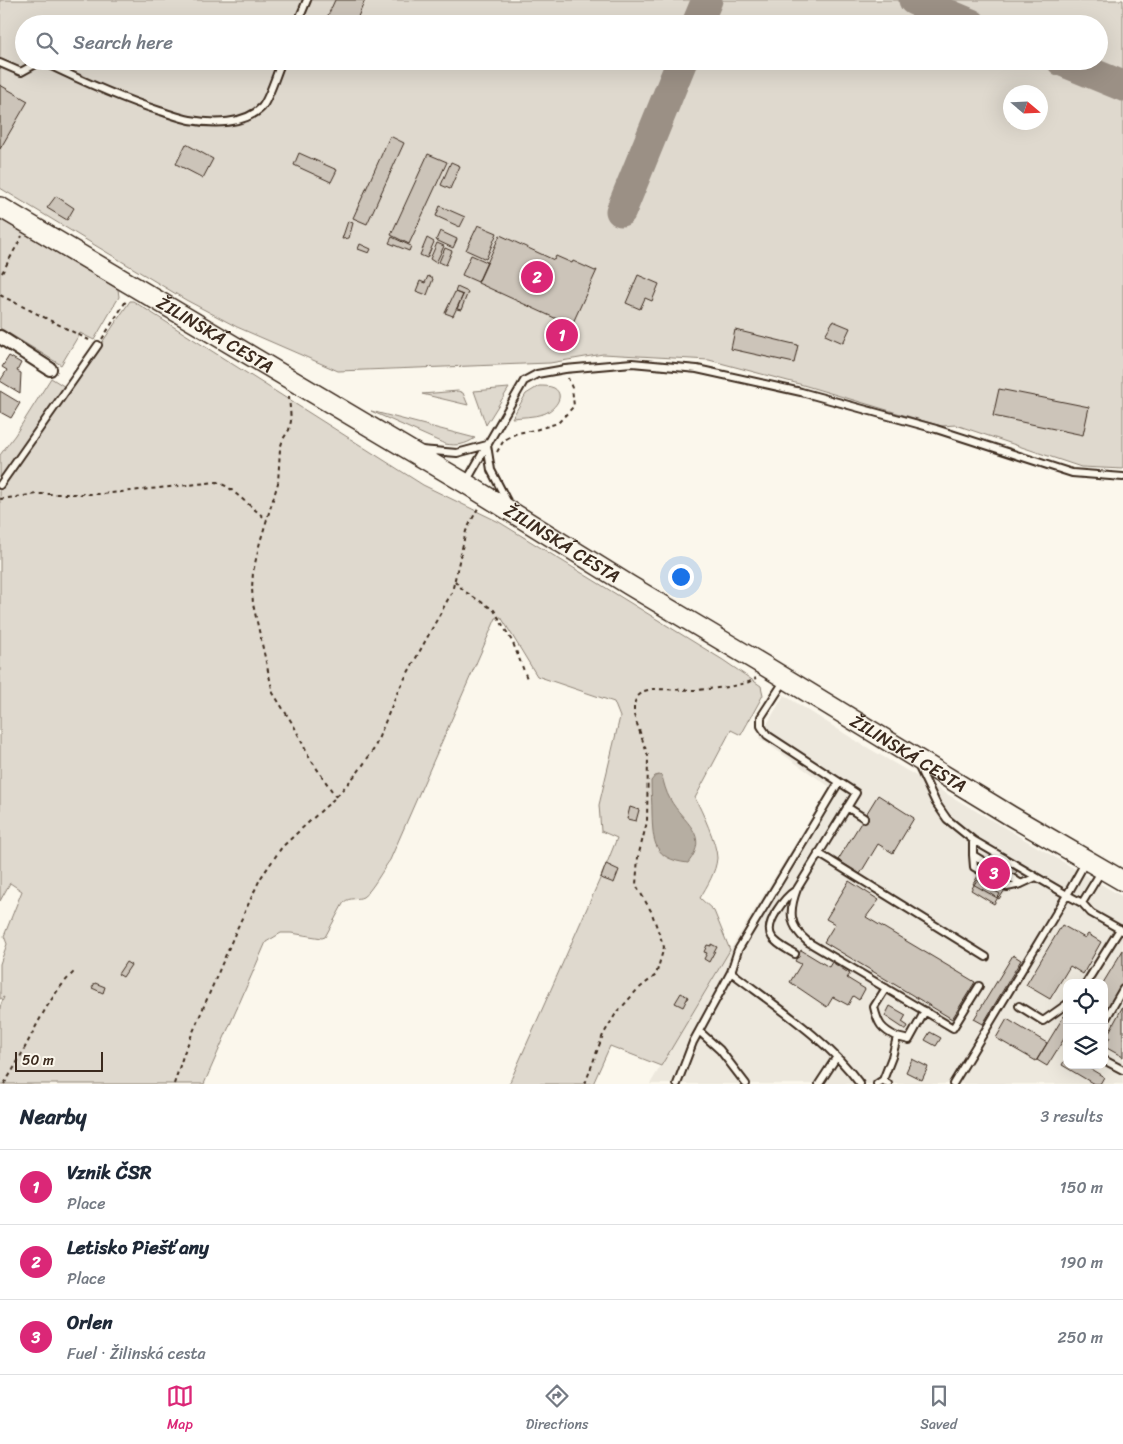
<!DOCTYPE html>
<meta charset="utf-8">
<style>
:root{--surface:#fff;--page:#f2f2f3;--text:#1f2937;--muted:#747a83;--line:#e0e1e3;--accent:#db2777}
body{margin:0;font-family:Sriracha,sans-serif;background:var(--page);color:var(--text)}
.controls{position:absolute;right:15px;bottom:15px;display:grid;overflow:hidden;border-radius:10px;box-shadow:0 5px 20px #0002}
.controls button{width:45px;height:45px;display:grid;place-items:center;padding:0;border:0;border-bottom:1px solid var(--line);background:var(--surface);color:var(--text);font:25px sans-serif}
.compass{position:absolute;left:1003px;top:85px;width:45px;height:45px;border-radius:50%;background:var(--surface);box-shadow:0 5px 20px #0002;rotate:109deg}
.scale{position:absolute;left:15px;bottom:12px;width:88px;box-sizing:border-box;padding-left:5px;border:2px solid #3b2a1e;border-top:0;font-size:14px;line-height:18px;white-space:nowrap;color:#3b2a1e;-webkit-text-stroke:4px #fbf7ec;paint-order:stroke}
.you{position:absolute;left:680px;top:576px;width:18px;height:18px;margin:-12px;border:4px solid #fff;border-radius:50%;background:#1a73e8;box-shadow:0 0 0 8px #1a73e833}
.badge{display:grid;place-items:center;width:32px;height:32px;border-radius:50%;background:var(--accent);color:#fff;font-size:16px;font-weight:700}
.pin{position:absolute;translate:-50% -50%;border:2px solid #fff;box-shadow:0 1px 5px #0006}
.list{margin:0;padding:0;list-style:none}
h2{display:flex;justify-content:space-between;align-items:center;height:65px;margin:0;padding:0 20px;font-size:21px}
h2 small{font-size:16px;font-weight:400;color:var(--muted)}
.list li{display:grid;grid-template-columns:32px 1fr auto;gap:15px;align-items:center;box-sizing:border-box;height:75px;padding:0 20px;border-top:1px solid var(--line)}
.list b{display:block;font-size:19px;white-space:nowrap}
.list p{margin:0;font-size:16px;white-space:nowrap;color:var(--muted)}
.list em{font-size:16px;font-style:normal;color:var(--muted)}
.icon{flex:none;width:28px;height:28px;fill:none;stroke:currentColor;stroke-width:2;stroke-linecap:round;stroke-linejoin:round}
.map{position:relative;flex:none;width:1123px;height:1084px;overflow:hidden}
.search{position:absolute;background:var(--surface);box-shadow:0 5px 20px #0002;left:15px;right:15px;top:15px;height:55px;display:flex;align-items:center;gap:12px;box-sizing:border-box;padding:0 18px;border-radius:28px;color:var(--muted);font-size:19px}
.sheet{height:290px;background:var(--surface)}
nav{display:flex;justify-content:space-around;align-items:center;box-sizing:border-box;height:70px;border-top:1px solid var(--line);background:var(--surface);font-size:14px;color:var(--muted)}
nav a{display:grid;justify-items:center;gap:2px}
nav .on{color:var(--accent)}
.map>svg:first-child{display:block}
.built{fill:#ede8dd;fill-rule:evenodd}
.green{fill:#dfd9ce;stroke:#8d8276;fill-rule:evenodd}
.water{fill:#b6aea2;stroke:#85796d}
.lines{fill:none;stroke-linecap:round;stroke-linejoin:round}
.taxiway{stroke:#9b9085;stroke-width:31}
.building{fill:#ccc4b9;stroke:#3b2a1e}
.lane-casing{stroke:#3b2a1e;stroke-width:10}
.street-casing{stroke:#3b2a1e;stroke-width:16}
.primary-casing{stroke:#3b2a1e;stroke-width:22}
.path{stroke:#3b2a1e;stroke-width:2;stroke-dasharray:4 4;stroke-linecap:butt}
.lane{stroke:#fbf7ec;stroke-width:6}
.street{stroke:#fbf7ec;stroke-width:12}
.primary{stroke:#fbf7ec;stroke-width:19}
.labels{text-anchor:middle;stroke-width:4.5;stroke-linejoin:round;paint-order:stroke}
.street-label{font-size:18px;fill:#3b2a1e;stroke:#fbf7ec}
</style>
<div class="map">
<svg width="1123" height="1084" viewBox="0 0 1123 1084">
<rect width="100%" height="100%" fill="#fbf7ec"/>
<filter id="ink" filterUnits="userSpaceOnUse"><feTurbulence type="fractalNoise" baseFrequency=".02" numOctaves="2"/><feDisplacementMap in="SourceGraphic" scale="10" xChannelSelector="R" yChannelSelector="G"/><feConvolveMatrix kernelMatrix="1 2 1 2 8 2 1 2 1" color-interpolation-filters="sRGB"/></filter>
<g filter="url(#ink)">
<path class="built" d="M 784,695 L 858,742 L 1123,897 L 1123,1084 L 650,1084 L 730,950 L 830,787 L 759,738 ZM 1067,983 L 1104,983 L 1104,1065 L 1067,1065 Z"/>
<path class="green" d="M 0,0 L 1123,0 L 1123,469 L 1081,467 L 956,425 L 941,426 L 803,385 L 709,360 L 603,354 L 550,363 L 338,371 L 237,327 L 186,300 L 0,188 ZM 24,24 L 1099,24 L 1099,61 L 24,61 ZM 1010,92 L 1040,92 L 1040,122 L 1010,122 Z
M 0,219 L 118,289 L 119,297 L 94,340 L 80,333 L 61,365 L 0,328 Z
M 130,301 L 133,301 L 423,485 L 499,522 L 723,660 L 761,686 L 763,695 L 741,735 L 731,730 L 695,798 C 702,811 717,844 717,858 C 716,872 707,886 700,898 L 714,911 L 730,950 L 661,1066 L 610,1046 L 593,1084 L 509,1084 L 607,863 L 617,838 L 601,831 L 599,805 L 620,717 L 614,702 L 537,676 L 501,617 L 496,618 L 390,860 C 383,869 372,891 363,897 C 357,900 350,897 344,902 L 325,937 L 322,938 L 291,933 L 281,933 L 266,942 L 204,1084 L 0,1084 L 0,1007 L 4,997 L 0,999 L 0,964 L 7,944 L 4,936 L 22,891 L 10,883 L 0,901 L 0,455 L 15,435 L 51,378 L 70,390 Z
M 539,386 C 544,386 550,386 554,388 C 567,396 553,411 543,414 C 533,417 522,417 512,418 L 526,394 Z
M 509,388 L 486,425 L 474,391 Z
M 458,391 L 463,393 L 468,405 L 422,394 Z
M 371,411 L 475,438 C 465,445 457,446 445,444 Z"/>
<path class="water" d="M 659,775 L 662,776 C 664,784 666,792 670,799 C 683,823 711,834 688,863 C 653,859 653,842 652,813 C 652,803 651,792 651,781 L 655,776 Z"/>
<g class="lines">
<path class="taxiway" d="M 914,0 L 971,24
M 697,24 L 707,0
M 1062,61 L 1123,86
M 621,211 L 682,61"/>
</g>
<path class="building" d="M 335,0 L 365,0 L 355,24 L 324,24 Z
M 0,85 L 28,101 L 0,149 Z
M 390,136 L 404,143 L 367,224 L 353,218 Z
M 186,144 L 213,159 L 203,178 L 176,164 Z
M 299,153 L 337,170 L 331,182 L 294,165 Z
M 428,154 L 447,162 L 409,244 L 391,235 Z
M 451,162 L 460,166 L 450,189 L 441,185 Z
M 56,196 L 74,208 L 67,220 L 47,208 Z
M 440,206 L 465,217 L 460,227 L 436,216 Z
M 348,221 L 353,223 L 349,238 L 342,239 Z
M 478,225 L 497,233 L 486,259 L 466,250 Z
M 440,231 L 457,239 L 453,248 L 436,240 Z
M 500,235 L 554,260 L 556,256 L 572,263 L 573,261 L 595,271 L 597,270 L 571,327 L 570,325 L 478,283 Z
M 392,237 L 411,246 L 409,251 L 389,243 Z
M 427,238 L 434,242 L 427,258 L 420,255 Z
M 437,243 L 444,246 L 436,263 L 430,259 Z
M 360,244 L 371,249 L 369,253 L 358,249 Z
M 445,248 L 452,251 L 446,265 L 439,262 Z
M 471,255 L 487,262 L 478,282 L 462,275 Z
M 638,275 L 659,284 L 652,301 L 645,298 L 640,309 L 626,303 Z
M 428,276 L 433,279 L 427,295 L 416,291 L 420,281 L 425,283 Z
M 457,287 L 468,292 L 461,310 L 457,309 L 463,295 L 455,292 Z
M 455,292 L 463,295 L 453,316 L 445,313 Z
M 833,321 L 850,328 L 843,343 L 825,335 Z
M 735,330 L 798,345 L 794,363 L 731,349 Z
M 9,356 L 21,363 L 17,371 L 21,373 L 20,393 L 0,381 L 7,370 L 2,367 Z
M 999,389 L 1089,407 L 1083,435 L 993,416 Z
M 0,391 L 20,403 L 11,418 L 0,412 Z
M 878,795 L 914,818 L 893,853 L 878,844 L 860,874 L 838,860 Z
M 630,807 L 639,810 L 636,821 L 627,819 Z
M 991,855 L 1017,871 L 999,899 L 973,884 Z
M 606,864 L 619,870 L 614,883 L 601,878 Z
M 977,880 L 1000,894 L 994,904 L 971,890 Z
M 849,881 L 879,900 L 866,917 L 975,982 L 952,1019 L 824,942 L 835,924 L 826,919 Z
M 1062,925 L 1085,938 L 1088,934 L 1101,942 L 1083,974 L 1070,966 L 1050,999 L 1026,985 Z
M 711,944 L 717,947 L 709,962 L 704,959 L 707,953 L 704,952 L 707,945 L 711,946 Z
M 801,950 L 829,967 L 832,962 L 850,974 L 847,978 L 865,989 L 859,1000 L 853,996 L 848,1005 L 833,997 L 827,1007 L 790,982 L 801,964 L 795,961 Z
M 1123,950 L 1123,985 L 1110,1007 L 1108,1006 L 1106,1010 L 1104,1009 L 1103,983 Z
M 1013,955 L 1021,960 L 983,1024 L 974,1019 Z
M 126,962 L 131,965 L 123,977 L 118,974 Z
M 95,983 L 105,987 L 103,993 L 92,988 Z
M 681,993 L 688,997 L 683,1007 L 675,1003 Z
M 890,1006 L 906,1015 L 902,1022 L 908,1026 L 906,1030 L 885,1016 Z
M 1123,1006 L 1123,1057 L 1105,1047 L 1110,1037 L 1107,1036 Z
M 1067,1011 L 1067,1034 L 1047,1066 L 1037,1060 Z
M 1007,1019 L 1047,1043 L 1036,1061 L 996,1038 Z
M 930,1032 L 941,1038 L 936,1046 L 925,1040 Z
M 1067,1056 L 1067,1065 L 1084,1065 L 1104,1077 L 1100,1084 L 1094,1084 L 1062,1065 Z
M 912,1059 L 928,1067 L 922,1080 L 906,1072 Z"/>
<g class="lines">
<g class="lane-casing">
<path id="lane" d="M 297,24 L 307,0
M 0,63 L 21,72 L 41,61 C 80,80 119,98 160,111 C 170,114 180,118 190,120 C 212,124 245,125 262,107 C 269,99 277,72 282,61
M 421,450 L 457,453 L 487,445 L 491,470 L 508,503
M 466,482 L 524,381 L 537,374 L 565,369 L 632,363 L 697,369 L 801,392 L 936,429 L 1072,473 L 1123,477
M 0,485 L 98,345
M 785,680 L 761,717 L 761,726 L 767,735 L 856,793 L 797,889 C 789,910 788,926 808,942 L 953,1028 L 979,986
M 918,765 L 936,803 L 947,819 L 973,840 L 1067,895 L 1086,861
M 847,807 L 864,818
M 973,840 L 973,855 L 986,863
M 818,853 L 986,957
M 973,855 L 974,867 L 981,871
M 1012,878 L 1021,884 L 1036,877
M 1007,887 L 1021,884
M 1082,903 L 1102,870
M 795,954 C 787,949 777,945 772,937 C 763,924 785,897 796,890
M 731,972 C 774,1005 828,1040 860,1084
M 1086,983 L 1120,929
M 886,988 L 874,1007 C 878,1024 881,1029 897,1037
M 1019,1006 L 1043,1021 L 1067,1004
M 1104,1022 L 1123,989
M 699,1031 L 720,1050 L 746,1084
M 1104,1060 L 1123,1070
M 883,1080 L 892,1057 L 897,1037 L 909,1040 L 925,1011
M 677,1084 L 693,1042 L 731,972 L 738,950 L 839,782
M 819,1084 L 836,1058
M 877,1084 L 883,1080 L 888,1084
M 953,1084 L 1067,895 L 1082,903 L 1091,913 L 1123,931"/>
</g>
<g class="street-casing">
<path id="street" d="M 0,337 L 50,369"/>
</g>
<g class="primary-casing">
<g id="primary">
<path id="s1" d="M 0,207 L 465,483 L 629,585 L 765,666 L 1011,816 L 1123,881"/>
</g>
</g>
<path class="path" d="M 2,273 L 22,236
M 0,295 L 89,340
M 102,339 L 126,301
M 289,396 L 291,421 L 289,430 L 283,439 L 280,449 L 278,483 L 260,542 L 253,572 L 252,588 L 253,604 L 273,693 L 294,726 L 309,757 L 336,797
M 497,452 L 504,440 L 517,433 L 535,430 L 558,423 L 574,406 L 572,388 L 568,378
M 0,499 L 38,494 L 102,494 L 217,482 L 228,487 L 267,520
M 455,581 L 464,591 L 494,610 L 513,643 L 528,681
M 4,1084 C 29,1047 42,1002 75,971
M 174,1084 L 184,1053 L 236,931 L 260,879 L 282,847 L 336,797 L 358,772 L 374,749 L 398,691 L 452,592 L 466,531 L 478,508
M 585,1084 L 603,1035 L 615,1015 L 637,990 L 656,975 L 664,947 L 651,911 L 636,885 L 638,857 L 647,822 L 648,756 L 634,715 L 634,704 L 637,697 L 644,691 L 653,689 L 696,690 L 729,687 L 749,682 L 756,678"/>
<use href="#lane" class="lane"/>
<use href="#street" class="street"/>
<use href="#primary" class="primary"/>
</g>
</g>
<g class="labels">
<g class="street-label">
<text dy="6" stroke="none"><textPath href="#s1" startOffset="250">ŽILINSKÁ CESTA</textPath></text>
<text dy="6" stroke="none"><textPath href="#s1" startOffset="655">ŽILINSKÁ CESTA</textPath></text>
<text dy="6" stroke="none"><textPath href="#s1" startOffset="1060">ŽILINSKÁ CESTA</textPath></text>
</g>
</g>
</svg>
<div class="controls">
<button><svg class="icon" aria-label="locate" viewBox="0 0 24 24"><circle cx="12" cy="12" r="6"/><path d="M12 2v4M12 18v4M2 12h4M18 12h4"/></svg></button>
<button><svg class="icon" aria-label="layers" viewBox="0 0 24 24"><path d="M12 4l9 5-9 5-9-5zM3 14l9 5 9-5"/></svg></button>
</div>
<svg class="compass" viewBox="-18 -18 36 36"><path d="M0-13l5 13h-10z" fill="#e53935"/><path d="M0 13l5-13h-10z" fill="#747a83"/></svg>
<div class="scale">50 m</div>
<div class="you"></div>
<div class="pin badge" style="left:562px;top:335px">1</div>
<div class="pin badge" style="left:537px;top:277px">2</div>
<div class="pin badge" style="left:994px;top:873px">3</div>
<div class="search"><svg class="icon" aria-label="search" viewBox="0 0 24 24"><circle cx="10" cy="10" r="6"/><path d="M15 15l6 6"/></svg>Search here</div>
</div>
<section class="sheet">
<h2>Nearby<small>3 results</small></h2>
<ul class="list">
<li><span class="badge">1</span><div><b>Vznik ČSR</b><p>Place</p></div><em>150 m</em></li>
<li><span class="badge">2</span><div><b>Letisko Piešťany</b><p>Place</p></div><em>190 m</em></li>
<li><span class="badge">3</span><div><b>Orlen</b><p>Fuel · Žilinská cesta</p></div><em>250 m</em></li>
</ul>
</section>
<nav>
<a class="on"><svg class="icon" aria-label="map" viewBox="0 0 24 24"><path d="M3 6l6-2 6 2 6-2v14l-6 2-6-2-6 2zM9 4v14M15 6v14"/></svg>Map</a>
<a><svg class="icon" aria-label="directions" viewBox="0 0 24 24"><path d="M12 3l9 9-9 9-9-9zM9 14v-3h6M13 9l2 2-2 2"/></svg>Directions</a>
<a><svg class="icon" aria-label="saved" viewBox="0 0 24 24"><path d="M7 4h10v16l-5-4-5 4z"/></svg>Saved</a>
</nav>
